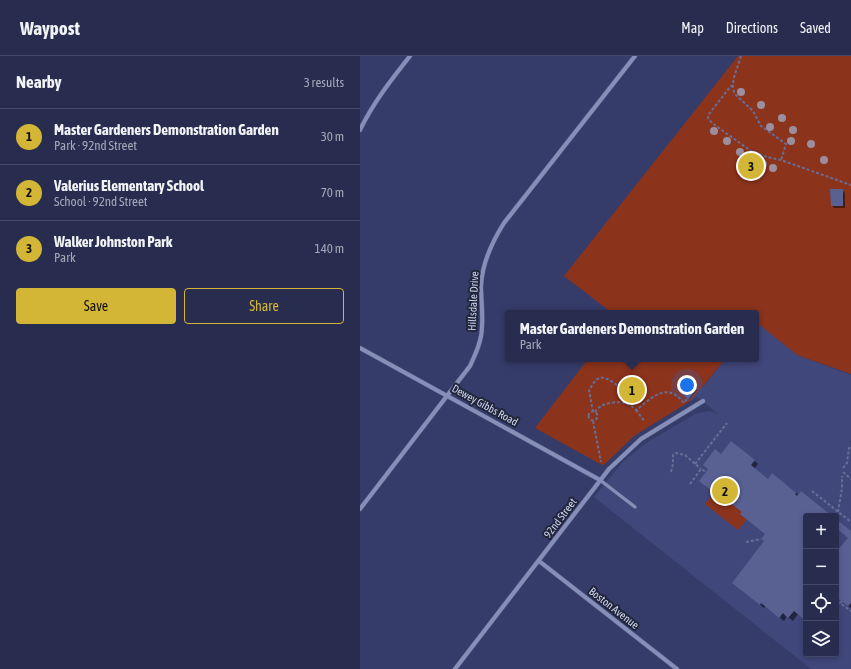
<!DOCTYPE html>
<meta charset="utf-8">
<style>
:root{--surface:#282d50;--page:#34395a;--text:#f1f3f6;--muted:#a5a8b7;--line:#444967;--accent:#d3b635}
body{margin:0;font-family:"Asap Condensed",sans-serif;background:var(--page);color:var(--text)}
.controls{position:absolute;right:12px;bottom:12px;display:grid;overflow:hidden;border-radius:4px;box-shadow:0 2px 6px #0003}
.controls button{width:36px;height:36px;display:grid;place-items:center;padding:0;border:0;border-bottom:1px solid var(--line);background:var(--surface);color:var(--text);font:20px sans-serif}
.you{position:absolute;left:327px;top:329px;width:14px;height:14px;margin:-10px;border:3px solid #fff;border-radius:50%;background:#1a73e8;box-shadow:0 0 0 6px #1a73e833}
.badge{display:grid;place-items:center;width:26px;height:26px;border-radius:50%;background:var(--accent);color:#111;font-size:13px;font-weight:700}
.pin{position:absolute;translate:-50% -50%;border:2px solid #fff;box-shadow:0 1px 4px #0006}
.popup{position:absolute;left:145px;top:254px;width:254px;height:52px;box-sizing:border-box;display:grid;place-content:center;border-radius:4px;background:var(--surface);filter:drop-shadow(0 1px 3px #0005);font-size:13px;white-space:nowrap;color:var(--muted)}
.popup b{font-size:15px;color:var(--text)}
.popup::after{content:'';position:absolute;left:50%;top:100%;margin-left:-8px;border:8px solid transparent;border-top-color:var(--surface)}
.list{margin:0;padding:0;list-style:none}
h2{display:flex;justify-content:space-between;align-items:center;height:52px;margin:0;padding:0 16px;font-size:17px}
h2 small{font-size:13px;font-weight:400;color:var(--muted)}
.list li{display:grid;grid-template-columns:26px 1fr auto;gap:12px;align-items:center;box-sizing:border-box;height:56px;padding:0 16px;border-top:1px solid var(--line)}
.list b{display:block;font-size:15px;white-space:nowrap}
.list p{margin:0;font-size:13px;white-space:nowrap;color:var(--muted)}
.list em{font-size:13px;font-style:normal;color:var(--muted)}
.actions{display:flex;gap:8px;padding:12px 16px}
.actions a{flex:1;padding:9px 0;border:1px solid var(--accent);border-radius:4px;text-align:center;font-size:14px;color:var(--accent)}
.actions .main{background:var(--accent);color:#111}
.icon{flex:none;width:22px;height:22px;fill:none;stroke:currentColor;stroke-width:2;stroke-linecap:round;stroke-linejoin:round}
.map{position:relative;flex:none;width:491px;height:613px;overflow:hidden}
header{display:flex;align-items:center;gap:24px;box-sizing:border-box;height:56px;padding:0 20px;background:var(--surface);border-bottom:1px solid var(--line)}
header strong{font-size:19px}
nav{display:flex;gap:22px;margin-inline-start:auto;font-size:14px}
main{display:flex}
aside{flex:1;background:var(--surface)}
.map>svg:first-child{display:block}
.built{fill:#40477b;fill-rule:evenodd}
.green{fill:#8c331c}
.shadow{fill:#0007}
.building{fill:#596193}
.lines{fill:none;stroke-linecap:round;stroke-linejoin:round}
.service-casing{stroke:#545a85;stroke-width:4}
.minor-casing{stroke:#545a85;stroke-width:5}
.path{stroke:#676e96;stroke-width:2;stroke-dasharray:3 2;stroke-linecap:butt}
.service{stroke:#868fb8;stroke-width:3}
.minor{stroke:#868fb8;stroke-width:4}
.tree{fill:#9b8e9e}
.labels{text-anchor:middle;stroke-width:4;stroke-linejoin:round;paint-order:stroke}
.street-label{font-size:11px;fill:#ccd3ef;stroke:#22263b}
</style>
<header>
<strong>Waypost</strong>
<nav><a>Map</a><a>Directions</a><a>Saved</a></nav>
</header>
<main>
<aside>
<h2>Nearby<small>3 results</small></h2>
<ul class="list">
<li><span class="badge">1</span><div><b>Master Gardeners Demonstration Garden</b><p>Park · 92nd Street</p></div><em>30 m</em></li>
<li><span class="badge">2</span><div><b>Valerius Elementary School</b><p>School · 92nd Street</p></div><em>70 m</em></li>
<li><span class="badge">3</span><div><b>Walker Johnston Park</b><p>Park</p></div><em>140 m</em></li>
</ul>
<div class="actions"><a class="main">Save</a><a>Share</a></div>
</aside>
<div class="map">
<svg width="491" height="613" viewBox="0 0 491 613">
<rect width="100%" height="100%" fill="#363c6a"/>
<path class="built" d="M 396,266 L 437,299 L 491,319 L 491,384 L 489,386 L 491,387 L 491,613 L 451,613 L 234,441 L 263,406 L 286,387 L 335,358 L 349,355 L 358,358 L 336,340 L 365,303 L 396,303 ZM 446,460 L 476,460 L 476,598 L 446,598 Z"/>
<path class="green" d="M 378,0 L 491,0 L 491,318 L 437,299 L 396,266 L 396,257 L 252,257 L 204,220 Z
M 228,303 L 365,303 L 332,344 L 274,380 L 245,408 L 242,409 L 175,372 Z
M 354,437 L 363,444 L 364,442 L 382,456 L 380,458 L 387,463 L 378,474 L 345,448 Z"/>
<path class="shadow" d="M 482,134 L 485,137 L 485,152 L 474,152 L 472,150 Z
M 332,329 L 337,334 L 329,344 L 324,337 Z
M 361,399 L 394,404 L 398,408 L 394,413 L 408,424 L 436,437 L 471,460 L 446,460 L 446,564 L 438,558 L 433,565 L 427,560 L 424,565 L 406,550 L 404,552 L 377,530 L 405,486 L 406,478 L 383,456 L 369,445 L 367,447 L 344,429 Z
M 476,464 L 491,476 L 491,552 L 479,543 L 476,546 L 476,496 L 477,497 L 489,482 L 476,472 Z"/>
<path class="building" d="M 470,133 L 483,133 L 483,150 L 471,150 Z
M 332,327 L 337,332 L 328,344 L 323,337 Z
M 371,385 L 395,404 L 391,409 L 408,423 L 412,417 L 436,437 L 435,438 L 437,440 L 441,435 L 472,460 L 460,460 L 458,458 L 456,460 L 446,460 L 446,565 L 434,555 L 428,562 L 423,557 L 419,562 L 401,547 L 400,549 L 372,527 L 404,485 L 401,483 L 405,478 L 380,458 L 382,456 L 364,442 L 363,444 L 339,425 L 348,413 L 343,409 L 355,393 L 361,398 Z
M 476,463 L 491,475 L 491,547 L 488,550 L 476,541 L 476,494 L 477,495 L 488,482 L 476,472 Z"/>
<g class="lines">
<g class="service-casing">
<path id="service" d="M 240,424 L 275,451"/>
</g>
<g class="minor-casing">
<path id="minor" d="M 0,74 C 13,47 31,24 50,0
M 0,292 L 240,424
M 0,453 L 110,310 C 116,297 122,284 122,270 C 123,256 121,243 121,230 C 122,207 132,186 144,167 L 275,0
M 179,505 L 317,613
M 95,613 L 249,413 L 281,383 L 343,345"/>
</g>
<path class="path" d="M 381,0 C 378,12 369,27 375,38 L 393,55 L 401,70 L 426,88 L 421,104
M 373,29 L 370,31 L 349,58 L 348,62 L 352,67 L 391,95 L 407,101 L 421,104 L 491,129
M 276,354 L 285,366
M228.5 360a4.5 4.5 0 1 1 9 0a4.5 4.5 0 1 1-9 0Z
M 233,356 L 229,334 C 232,330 235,323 240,322 C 246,319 264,334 269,339 L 269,343 L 265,347
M 235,356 C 240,347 255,345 265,347 C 269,348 273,351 276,354 C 286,347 300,331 314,338 C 318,340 321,344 324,347 L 327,343
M 233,365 L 241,406
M 335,408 L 367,367
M 483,412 L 487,407 L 489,392 L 491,392
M 311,416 L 313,408 L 313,399 L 316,397 L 325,399 L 341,413
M 483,416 L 491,423
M 330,428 L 341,413 L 346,416
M 452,435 L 491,466
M 478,456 L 482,432 L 482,420
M 386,486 L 401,483
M 482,545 L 480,547 L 491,555"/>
<use href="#service" class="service"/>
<use href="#minor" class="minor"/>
</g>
<g class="tree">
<circle cx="381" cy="36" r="4"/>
<circle cx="401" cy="49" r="4"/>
<circle cx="422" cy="62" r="4"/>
<circle cx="410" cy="71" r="4"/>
<circle cx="433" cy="74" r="4"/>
<circle cx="354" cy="75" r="4"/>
<circle cx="367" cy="85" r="4"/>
<circle cx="431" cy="85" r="4"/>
<circle cx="451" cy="88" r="4"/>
<circle cx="380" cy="96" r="4"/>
<circle cx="391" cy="104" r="4"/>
<circle cx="464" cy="104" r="4"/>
<circle cx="403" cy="108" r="4"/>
<circle cx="413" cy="112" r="4"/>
</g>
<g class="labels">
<g class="street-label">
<text transform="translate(113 245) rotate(-87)" y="4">Hillsdale Drive</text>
<text transform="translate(125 349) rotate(29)" y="4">Dewey Gibbs Road</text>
<text transform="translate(200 462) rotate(-53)" y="4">92nd Street</text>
<text transform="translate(254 552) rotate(38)" y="4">Boston Avenue</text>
</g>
</g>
</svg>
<div class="controls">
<button>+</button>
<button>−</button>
<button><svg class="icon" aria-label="locate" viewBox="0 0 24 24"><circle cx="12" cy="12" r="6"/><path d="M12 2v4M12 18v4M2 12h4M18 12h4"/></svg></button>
<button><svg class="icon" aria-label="layers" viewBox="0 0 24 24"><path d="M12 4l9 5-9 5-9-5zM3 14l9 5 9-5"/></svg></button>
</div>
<div class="you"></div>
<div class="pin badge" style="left:272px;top:334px">1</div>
<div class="popup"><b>Master Gardeners Demonstration Garden</b>Park</div>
<div class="pin badge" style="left:365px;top:435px">2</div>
<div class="pin badge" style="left:391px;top:110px">3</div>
</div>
</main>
